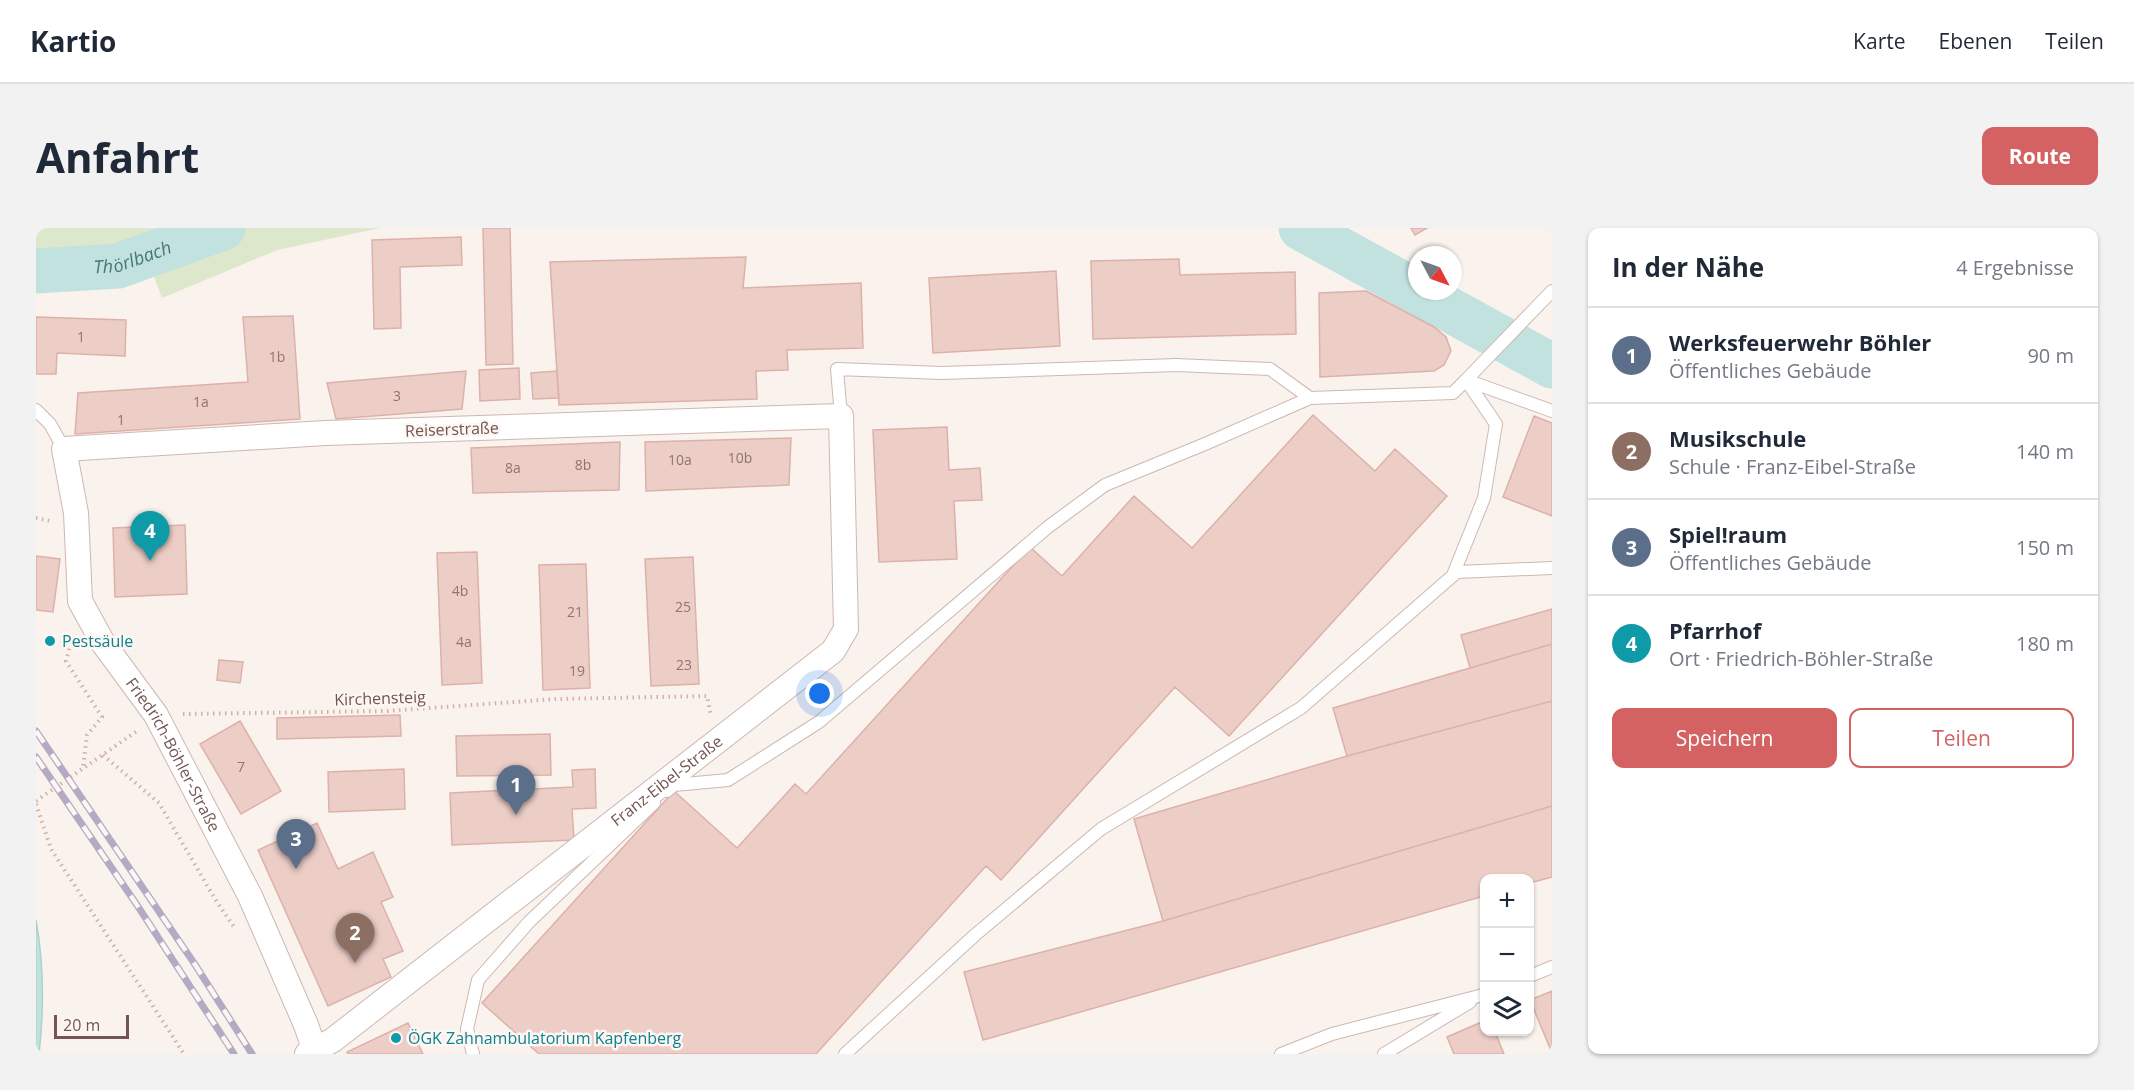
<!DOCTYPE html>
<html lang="de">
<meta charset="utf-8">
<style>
:root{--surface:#fff;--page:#f2f2f3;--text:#1f2937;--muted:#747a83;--line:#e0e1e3;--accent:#d46262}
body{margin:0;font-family:"Open Sans",sans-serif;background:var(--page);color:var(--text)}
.controls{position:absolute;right:18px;bottom:18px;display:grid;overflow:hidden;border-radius:12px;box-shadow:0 2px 4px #0004}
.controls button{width:54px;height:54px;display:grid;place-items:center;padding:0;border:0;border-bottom:2px solid var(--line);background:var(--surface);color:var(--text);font:30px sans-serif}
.compass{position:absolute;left:1372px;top:18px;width:54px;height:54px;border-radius:50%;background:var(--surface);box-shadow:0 2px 4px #0004;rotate:131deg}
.scale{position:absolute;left:18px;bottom:15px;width:75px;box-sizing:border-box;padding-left:6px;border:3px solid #735652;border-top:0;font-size:16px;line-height:21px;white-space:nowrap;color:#735652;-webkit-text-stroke:4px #fdf6f2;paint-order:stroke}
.you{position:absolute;left:784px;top:466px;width:21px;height:21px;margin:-15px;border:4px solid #fff;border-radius:50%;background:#1a73e8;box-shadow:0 0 0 9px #1a73e833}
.badge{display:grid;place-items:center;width:39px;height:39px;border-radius:50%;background:var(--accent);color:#fff;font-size:20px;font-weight:700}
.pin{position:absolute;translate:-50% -50px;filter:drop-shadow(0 2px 3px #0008)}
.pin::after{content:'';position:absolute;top:32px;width:21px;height:18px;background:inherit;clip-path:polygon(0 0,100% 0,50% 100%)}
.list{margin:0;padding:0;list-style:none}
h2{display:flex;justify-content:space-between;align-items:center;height:78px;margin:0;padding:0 24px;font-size:26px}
h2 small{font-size:20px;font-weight:400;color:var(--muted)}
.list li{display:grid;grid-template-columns:39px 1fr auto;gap:18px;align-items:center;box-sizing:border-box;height:96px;padding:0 24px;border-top:2px solid var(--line)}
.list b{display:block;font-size:22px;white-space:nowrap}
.list p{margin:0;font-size:20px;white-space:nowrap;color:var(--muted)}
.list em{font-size:20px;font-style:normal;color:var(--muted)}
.actions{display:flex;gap:12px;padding:18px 24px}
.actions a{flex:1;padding:14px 0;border:2px solid var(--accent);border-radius:12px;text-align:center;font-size:21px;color:var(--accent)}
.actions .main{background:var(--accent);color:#fff}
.icon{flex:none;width:33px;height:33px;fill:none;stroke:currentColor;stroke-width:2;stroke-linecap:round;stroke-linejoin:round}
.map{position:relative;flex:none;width:1516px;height:826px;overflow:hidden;border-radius:12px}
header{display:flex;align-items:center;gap:36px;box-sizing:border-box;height:84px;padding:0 30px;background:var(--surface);border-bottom:2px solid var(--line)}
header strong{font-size:28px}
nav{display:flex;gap:33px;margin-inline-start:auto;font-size:21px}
.intro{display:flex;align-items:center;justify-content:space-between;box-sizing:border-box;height:144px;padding:0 36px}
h1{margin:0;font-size:42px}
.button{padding:15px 27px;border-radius:12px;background:var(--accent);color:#fff;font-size:21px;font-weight:700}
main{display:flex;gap:36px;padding:0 36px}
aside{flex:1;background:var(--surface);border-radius:12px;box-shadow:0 2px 4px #0004}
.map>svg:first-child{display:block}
.green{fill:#dde7cc}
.water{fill:#c2e2e0;stroke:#aad3d0;stroke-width:1.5}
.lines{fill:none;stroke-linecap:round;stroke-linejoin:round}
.river{stroke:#c2e2e0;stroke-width:45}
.building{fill:#eccec7;stroke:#ddb1aa;stroke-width:1.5}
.service-casing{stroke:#ccb8b3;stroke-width:14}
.minor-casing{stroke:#ccb8b3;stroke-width:26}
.path{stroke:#d2b0aa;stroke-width:4;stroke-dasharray:1.5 4.5;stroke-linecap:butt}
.service{stroke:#fff;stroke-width:12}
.minor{stroke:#fff;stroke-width:24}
.rail-casing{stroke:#b3abc4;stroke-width:7}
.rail{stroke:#fdf6f2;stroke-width:4.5;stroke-dasharray:14;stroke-linecap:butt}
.culture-dot{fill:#0f9aa8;stroke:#fdf6f2;stroke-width:2}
.labels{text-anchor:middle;stroke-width:5;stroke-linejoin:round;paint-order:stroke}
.number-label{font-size:14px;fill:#91746f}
.street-label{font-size:16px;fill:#735652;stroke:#fdf6f2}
.culture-label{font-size:16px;fill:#0d838f;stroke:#fdf6f2;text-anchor:start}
.water-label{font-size:18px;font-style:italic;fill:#477672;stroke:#fdf6f2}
</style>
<header>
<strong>Kartio</strong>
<nav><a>Karte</a><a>Ebenen</a><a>Teilen</a></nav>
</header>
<div class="intro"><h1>Anfahrt</h1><a class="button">Route</a></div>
<main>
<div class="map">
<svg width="1516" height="826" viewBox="0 0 1516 826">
<rect width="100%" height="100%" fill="#faf2ec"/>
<path class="green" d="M 0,0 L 344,0 L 241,22 L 126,70 L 104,10 L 56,24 L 0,26 Z"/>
<path class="water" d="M 0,692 C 8,736 8,781 3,826 L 0,826 Z"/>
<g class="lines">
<g class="river">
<path d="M 1265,0 L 1516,138"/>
<path id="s1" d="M 0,43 L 82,38 L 187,0"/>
</g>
</g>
<path class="building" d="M 447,0 L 474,0 L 477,136 L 450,137 Z
M 1375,0 L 1391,0 L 1379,7 Z
M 425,9 L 426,37 L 364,39 L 365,100 L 338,101 L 336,12 Z
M 710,29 L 707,60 L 825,55 L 827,120 L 751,122 L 752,142 L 720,143 L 721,171 L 523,177 L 514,34 Z
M 1143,31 L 1144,47 L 1259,44 L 1260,106 L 1057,111 L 1055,33 Z
M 1020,43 L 1024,118 L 897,125 L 893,50 Z
M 1330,63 L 1398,99 L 1410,109 L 1415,123 L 1408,137 L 1398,143 L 1284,149 L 1283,65 Z
M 257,88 L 264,191 L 39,206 L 42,165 L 212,154 L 207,89 Z
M 0,89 L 90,92 L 89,128 L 21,125 L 20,146 L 0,146 Z
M 483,140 L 484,171 L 444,173 L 443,142 Z
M 430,143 L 426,181 L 300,191 L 291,155 Z
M 521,143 L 523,170 L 497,171 L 495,145 Z
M 1277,187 L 1339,243 L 1359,221 L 1411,268 L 1193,508 L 1139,459 L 965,652 L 950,638 L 780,826 L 503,826 L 446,775 L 638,563 L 701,620 L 759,556 L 770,566 L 994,319 L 1026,348 L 1098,268 L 1156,320 Z
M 1498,188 L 1516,195 L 1516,288 L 1467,269 Z
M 911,199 L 913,242 L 944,240 L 946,272 L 918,273 L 921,331 L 843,334 L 837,202 Z
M 755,210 L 753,257 L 610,263 L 609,214 Z
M 584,214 L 583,262 L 437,265 L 435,220 Z
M 149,297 L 151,366 L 79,369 L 77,300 Z
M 441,324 L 446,455 L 406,457 L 401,325 Z
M 0,328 L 24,331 L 17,384 L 0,382 Z
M 657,329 L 663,456 L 615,458 L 609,331 Z
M 550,336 L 554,460 L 507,462 L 503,337 Z
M 1516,381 L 1516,416 L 1434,440 L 1425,407 Z
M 1516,416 L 1516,473 L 1311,528 L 1297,480 Z
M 183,432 L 207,434 L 204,455 L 181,452 Z
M 1516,473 L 1516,578 L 1127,693 L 1098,591 L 1311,528 Z
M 364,487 L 365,508 L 241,511 L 241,490 Z
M 204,493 L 245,563 L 205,586 L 164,516 Z
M 514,506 L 515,547 L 421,548 L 420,508 Z
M 368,541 L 369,581 L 293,584 L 292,544 Z
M 559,541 L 560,580 L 536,581 L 538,612 L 416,617 L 414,565 L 537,559 L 536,542 Z
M 1516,578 L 1516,649 L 1494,655 L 1494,650 L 1448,650 L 1448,668 L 947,812 L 928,744 L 1127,693 Z
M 281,595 L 302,641 L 337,624 L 357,669 L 345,674 L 367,723 L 347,731 L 355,749 L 292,778 L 222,622 Z
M 1516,763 L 1516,825 L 1494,772 Z
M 1448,793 L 1448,804 L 1459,804 L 1468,826 L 1418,826 L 1411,809 Z
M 372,795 L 387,826 L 312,826 L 311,824 Z"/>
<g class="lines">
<g class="service-casing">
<path id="service" d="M 1516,63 L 1430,152 L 1516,183
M 0,182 L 14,196 L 28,221
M 805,188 L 801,141 L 906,145 L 1140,137 L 1234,141 L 1274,170
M 631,563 L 638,557 L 692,552 L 783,494 L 1012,299 L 1069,257 L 1169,216 L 1274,170 L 1417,165 L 1430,152 L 1460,196 L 1448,270 L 1417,347
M 1494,748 L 1516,739
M 437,826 L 431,801 L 442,752 L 493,694 L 618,575
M 809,826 L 939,707 L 1065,601 L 1265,480 L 1421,344 L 1516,340
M 1245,826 L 1296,806 L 1447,767
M 1348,826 L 1434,774"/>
</g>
<g class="minor-casing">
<g id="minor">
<path id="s2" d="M 271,826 L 297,812 L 797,423 L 810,401 L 805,188 L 289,205 L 28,221 L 40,285 L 44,373 L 67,415 L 120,487 L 214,668 L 270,797 L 280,826"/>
</g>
</g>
<path class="path" d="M 0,290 L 15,293
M 36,409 L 30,433 L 66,489 L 51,507 L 47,540
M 147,486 L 351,483 L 520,471 L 671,468 L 675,488
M 67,527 L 123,575 L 179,671 L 198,699
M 0,573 L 101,503
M 0,576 L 15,621 L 148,826"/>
<use href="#service" class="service"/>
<use href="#minor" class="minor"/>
<g class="rail-casing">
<path id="rail" d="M 0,503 L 158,735 L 216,826
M 0,529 L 101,677 L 198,826"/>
</g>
<use href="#rail" class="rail"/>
</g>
<g class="culture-dot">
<circle cx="14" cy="413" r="6"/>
<circle cx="360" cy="810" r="6"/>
</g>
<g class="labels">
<g class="number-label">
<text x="45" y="114">1</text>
<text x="241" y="134">1b</text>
<text x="361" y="173">3</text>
<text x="165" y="179">1a</text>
<text x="85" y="197">1</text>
<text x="704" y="235">10b</text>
<text x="644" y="237">10a</text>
<text x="547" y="242">8b</text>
<text x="477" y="245">8a</text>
<text x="424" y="368">4b</text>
<text x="647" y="384">25</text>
<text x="539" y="389">21</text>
<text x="428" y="419">4a</text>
<text x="648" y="442">23</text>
<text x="541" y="448">19</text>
<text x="205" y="544">7</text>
</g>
<g class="street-label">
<text transform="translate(416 201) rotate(-2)" y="6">Reiserstraße</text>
<text transform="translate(344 470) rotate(-2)" y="6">Kirchensteig</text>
<text dy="6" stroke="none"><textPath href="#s2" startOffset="2013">Friedrich-Böhler-Straße</textPath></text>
<text dy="6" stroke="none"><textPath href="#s2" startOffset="452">Franz-Eibel-Straße</textPath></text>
</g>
<g class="culture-label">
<text x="26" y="419">Pestsäule</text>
<text x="372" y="816">ÖGK Zahnambulatorium Kapfenberg</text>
</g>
<g class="water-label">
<text dy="6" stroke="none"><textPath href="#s1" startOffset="98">Thörlbach</textPath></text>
</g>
</g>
</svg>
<div class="controls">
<button>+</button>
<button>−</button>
<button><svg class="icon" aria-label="layers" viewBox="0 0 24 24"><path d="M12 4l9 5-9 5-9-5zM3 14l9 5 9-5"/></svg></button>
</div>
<svg class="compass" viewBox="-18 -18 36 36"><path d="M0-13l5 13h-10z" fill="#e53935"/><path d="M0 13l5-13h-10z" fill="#747a83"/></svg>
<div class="scale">20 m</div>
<div class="you"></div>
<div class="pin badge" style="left:480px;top:587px;background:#5c6f8a">1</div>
<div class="pin badge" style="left:319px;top:735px;background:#8d6e63">2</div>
<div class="pin badge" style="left:260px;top:641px;background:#5c6f8a">3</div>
<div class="pin badge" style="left:114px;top:333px;background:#0f9aa8">4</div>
</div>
<aside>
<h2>In der Nähe<small>4 Ergebnisse</small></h2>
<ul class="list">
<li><span class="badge" style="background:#5c6f8a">1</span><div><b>Werksfeuerwehr Böhler</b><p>Öffentliches Gebäude</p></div><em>90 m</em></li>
<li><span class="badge" style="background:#8d6e63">2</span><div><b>Musikschule</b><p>Schule · Franz-Eibel-Straße</p></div><em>140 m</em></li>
<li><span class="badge" style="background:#5c6f8a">3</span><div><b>Spiel!raum</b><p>Öffentliches Gebäude</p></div><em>150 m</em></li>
<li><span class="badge" style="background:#0f9aa8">4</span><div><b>Pfarrhof</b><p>Ort · Friedrich-Böhler-Straße</p></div><em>180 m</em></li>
</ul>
<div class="actions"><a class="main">Speichern</a><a>Teilen</a></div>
</aside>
</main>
